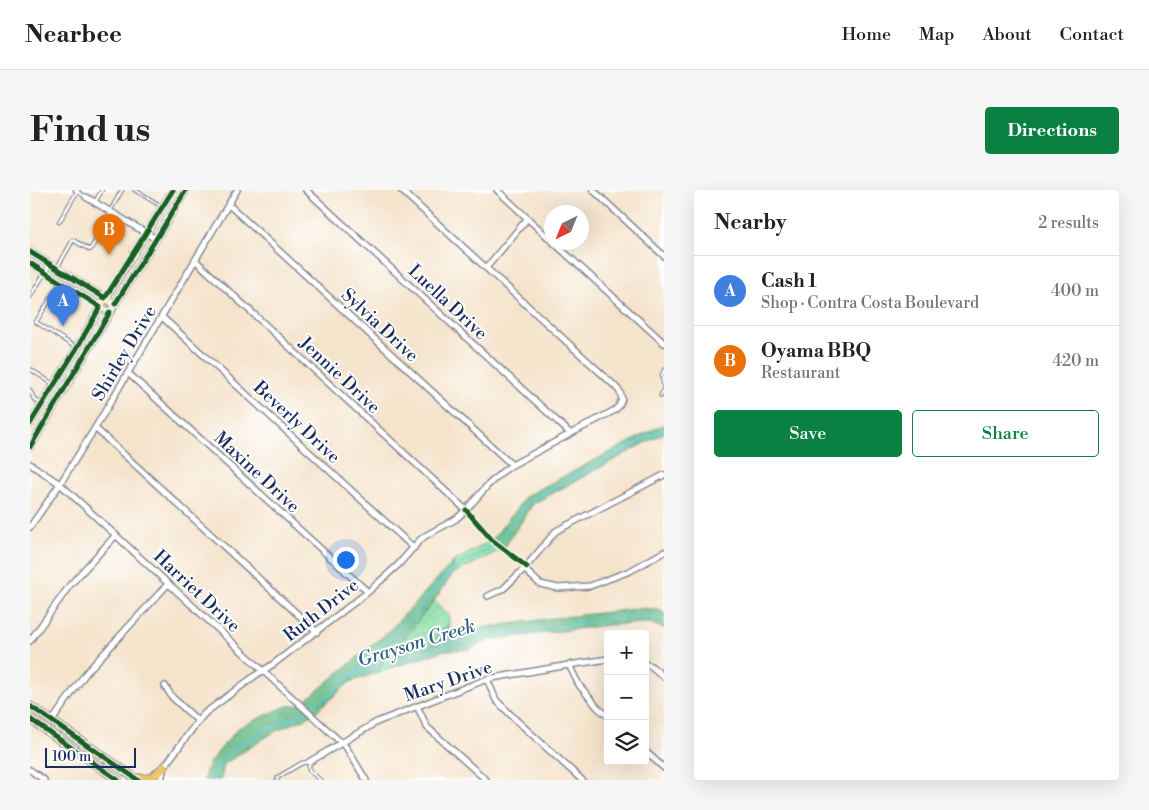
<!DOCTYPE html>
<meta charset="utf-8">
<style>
:root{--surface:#fff;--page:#f6f6f6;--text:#222;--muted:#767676;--line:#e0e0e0;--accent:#0b8043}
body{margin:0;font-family:"Libre Bodoni",serif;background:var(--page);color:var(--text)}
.controls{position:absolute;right:15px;bottom:15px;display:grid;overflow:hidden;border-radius:5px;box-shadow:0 5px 20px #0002}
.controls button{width:45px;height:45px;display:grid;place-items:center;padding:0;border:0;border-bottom:1px solid var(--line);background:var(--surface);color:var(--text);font:25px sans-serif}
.compass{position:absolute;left:514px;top:15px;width:45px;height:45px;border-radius:50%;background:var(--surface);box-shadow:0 5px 20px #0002;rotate:223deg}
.scale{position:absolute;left:15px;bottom:12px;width:91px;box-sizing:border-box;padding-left:5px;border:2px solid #1b2f5e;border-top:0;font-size:14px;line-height:18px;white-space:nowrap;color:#1b2f5e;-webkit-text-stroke:4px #fff;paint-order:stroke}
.you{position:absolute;left:315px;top:369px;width:18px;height:18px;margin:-12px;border:4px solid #fff;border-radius:50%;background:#1a73e8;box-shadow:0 0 0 8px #1a73e833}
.badge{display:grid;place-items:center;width:32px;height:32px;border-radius:50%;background:var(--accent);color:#fff;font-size:16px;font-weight:700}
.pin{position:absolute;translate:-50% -41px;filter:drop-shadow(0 1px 2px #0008)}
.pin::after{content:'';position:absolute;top:26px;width:18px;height:15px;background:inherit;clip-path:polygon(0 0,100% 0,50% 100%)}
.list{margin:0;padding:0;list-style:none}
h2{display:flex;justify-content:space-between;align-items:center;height:65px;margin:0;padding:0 20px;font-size:21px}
h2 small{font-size:16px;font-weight:400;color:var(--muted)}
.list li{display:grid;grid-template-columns:32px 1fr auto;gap:15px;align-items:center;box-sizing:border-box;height:70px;padding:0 20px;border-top:1px solid var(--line)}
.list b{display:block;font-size:19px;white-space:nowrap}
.list p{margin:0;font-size:16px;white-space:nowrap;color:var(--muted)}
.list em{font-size:16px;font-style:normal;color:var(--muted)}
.actions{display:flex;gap:10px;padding:15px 20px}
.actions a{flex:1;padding:11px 0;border:1px solid var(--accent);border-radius:5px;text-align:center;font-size:18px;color:var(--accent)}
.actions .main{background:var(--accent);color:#fff}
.icon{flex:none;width:28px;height:28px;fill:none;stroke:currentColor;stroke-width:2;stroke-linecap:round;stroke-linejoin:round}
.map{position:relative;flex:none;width:634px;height:590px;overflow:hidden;border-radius:5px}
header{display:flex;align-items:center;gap:30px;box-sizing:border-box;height:70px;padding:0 25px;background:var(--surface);border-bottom:1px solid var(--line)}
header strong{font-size:24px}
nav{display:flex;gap:28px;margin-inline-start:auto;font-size:18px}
.intro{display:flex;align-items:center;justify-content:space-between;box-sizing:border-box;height:120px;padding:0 30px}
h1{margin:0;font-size:35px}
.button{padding:12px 22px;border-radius:5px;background:var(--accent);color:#fff;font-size:18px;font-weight:700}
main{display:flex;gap:30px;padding:0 30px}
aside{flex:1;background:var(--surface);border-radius:5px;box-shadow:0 5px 20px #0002}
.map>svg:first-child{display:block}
.green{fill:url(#green-dots);stroke:#528780}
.forest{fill:url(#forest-crowns);stroke:#447674}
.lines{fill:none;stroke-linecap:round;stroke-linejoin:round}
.stream{stroke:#56c1d1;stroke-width:2}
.lane-casing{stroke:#888a95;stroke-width:5}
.street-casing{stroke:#888a95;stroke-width:8}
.secondary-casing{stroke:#888a95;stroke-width:9}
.primary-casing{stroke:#888a95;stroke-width:10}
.lane{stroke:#fff;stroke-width:2.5}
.street{stroke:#fff;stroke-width:5}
.secondary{stroke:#f7e8c3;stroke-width:7}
.primary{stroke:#ecc669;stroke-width:8}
.cycleway-casing{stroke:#fff;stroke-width:8}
.cycleway{stroke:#1b5e20;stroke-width:5}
.labels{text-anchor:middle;stroke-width:4;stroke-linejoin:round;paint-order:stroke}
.street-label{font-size:18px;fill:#1b2f5e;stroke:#fff}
.water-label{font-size:19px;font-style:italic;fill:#306286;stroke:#fff}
</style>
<header>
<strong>Nearbee</strong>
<nav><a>Home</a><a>Map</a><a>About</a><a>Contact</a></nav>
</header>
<div class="intro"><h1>Find us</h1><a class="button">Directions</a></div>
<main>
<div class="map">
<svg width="634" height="590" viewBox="0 0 634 590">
<defs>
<pattern id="green-dots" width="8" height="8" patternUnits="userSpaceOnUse" patternTransform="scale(1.25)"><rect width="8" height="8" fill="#88dfa3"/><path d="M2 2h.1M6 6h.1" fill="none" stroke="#75c08f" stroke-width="1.8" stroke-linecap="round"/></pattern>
<pattern id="forest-crowns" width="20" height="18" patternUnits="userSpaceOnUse" patternTransform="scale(1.25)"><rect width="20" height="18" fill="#6ebe89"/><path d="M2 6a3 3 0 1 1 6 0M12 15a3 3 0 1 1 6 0" fill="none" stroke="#5a9b73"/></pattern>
</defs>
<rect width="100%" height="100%" fill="#fff"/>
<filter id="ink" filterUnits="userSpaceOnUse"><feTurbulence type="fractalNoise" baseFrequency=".02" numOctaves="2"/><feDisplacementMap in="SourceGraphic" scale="10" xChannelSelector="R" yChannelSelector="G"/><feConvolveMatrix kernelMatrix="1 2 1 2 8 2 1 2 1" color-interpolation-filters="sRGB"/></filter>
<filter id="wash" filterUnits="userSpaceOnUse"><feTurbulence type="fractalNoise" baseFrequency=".0096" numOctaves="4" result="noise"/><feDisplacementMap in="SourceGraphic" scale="20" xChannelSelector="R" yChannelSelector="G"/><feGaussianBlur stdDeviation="1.12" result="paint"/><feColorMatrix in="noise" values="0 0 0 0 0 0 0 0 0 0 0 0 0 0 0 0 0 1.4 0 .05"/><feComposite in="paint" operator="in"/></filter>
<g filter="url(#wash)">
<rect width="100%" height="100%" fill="#f5e4cc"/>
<path class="green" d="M 462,350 L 474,358 L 423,384 L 423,372 Z
M 404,411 L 419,425 L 419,433 L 401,451 L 369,460 L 361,478 L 349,482 L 360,450 L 373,450 Z"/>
<path class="forest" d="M 634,234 L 634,243 L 503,314 L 474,358 L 462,350 L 496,306 Z
M 423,372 L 423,384 L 404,411 L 373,450 L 360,451 L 349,482 L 320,492 L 281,526 L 246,541 L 194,574 L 191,590 L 173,590 L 179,573 L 208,538 L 256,516 L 270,515 L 359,441 Z
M 614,418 L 630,420 L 634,423 L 634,439 L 620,433 L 579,435 L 458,450 L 439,460 L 416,460 L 361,478 L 369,460 L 401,451 L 419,433 L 419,442 L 524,428 Z"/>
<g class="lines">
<path class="stream" d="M 321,486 L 369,442 L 414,388 L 428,376 L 466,354 L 500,310 L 634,239
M 183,590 L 189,572 L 209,555 L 237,539 L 268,526 L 298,505 L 320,486 L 362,473 L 412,456 L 448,446 L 519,439 L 581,428 L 621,427 L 631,430 L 634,432"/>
</g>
</g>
<g filter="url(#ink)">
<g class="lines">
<g class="lane-casing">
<path id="lane" d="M 45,0 L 56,7
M 105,0 L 131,16
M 65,12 L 72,0
M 29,32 L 48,0
M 27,78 L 43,50 L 60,60 L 79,29 L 80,21 L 92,0
M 30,93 L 6,132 L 45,157
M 0,107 L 19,76
M 0,179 L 23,194
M 634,180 L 632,186 L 634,197
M 0,200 L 4,209 L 11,214
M 631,206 L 634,198
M 247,590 L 248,587 L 272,573 L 279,572 L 279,580 L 290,590"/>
</g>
<g class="street-casing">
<path id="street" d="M 276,0 L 540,243
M 467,0 L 522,51
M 563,0 L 634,66
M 56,7 L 126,49
M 199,15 L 482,275
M 523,52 L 634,153
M 165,70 L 436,320
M 456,78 L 497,29
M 132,127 L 384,358
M 98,183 L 338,402
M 65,238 L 287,442
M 0,274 L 30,294 L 316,557 L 336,590
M 0,337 L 30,294 L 65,238 L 207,0
M 494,379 L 510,394 L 528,398 L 560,396 L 600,381 L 634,362
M 458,406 L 473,399 L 494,379 L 526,341 L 634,285
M 0,451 L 40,395 L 86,345
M 615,474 L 621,476 L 634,487
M 539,475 L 549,495 L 568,518 L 578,526
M 457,489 L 466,510 L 485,529 L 552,590
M 135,496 L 142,507 L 168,531
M 387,516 L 397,537 L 456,590
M 22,531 L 56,483 L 138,394
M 615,561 L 634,578
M 279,572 L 347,532 L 457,489 L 539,475 L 578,469
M 0,580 L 14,590
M 131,590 L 134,577 L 168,531 L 175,523 L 226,485 L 242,475 L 338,402 L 368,375 L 390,350 L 395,346 L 426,329 L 436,320 L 457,296 L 472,282 L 482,275 L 585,220 L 589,216 L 592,209 L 590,202 L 585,196 L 371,0"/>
</g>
<g class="secondary-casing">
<path id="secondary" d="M 0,62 L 85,114
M 0,73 L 74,119
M 0,234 L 47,158 L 70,117 L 143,0
M 0,257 L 85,114 L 126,49 L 156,0"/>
</g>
<g class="primary-casing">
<path id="primary" d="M 0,516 L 108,590
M 0,529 L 88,590
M 105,588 C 122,590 122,588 134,577"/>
</g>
<use href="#lane" class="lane"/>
<use href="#street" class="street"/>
<use href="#secondary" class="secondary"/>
<use href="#primary" class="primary"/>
<g class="cycleway-casing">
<path id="cycleway" d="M 0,62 L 75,108 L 143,0
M 0,73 L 70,117 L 47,158 L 0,234
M 85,114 L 126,49 L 156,0
M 0,257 L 80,122
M 436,320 L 462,350 L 497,377
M 0,516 L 108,590
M 0,529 L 88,590"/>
</g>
<use href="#cycleway" class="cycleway"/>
</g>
</g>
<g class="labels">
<g class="street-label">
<text transform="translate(418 112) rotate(43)" y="6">Luella Drive</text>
<text transform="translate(350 135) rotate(43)" y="6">Sylvia Drive</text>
<text transform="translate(94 163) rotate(-59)" y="6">Shirley Drive</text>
<text transform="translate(310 185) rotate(43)" y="6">Jennie Drive</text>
<text transform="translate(267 232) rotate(43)" y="6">Beverly Drive</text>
<text transform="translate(227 282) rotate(43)" y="6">Maxine Drive</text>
<text transform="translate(167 401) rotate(43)" y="6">Harriet Drive</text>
<text transform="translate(291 420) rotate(-38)" y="6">Ruth Drive</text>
<text transform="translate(418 491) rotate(-19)" y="6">Mary Drive</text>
</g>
<g class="water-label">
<text transform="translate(386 452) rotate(-17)" y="7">Grayson Creek</text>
</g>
</g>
</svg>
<div class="controls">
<button>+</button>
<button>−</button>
<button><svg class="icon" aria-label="layers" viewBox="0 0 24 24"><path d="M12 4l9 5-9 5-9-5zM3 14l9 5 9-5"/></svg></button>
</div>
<svg class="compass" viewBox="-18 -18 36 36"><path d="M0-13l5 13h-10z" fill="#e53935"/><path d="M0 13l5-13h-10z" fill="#767676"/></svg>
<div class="scale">100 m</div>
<div class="you"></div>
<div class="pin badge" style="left:33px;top:136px;background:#3f7fe0">A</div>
<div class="pin badge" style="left:79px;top:65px;background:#e8710a">B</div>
</div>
<aside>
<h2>Nearby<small>2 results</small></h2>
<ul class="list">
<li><span class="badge" style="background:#3f7fe0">A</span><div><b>Cash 1</b><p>Shop · Contra Costa Boulevard</p></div><em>400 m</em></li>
<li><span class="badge" style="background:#e8710a">B</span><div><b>Oyama BBQ</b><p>Restaurant</p></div><em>420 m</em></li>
</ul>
<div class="actions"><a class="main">Save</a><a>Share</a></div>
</aside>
</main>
